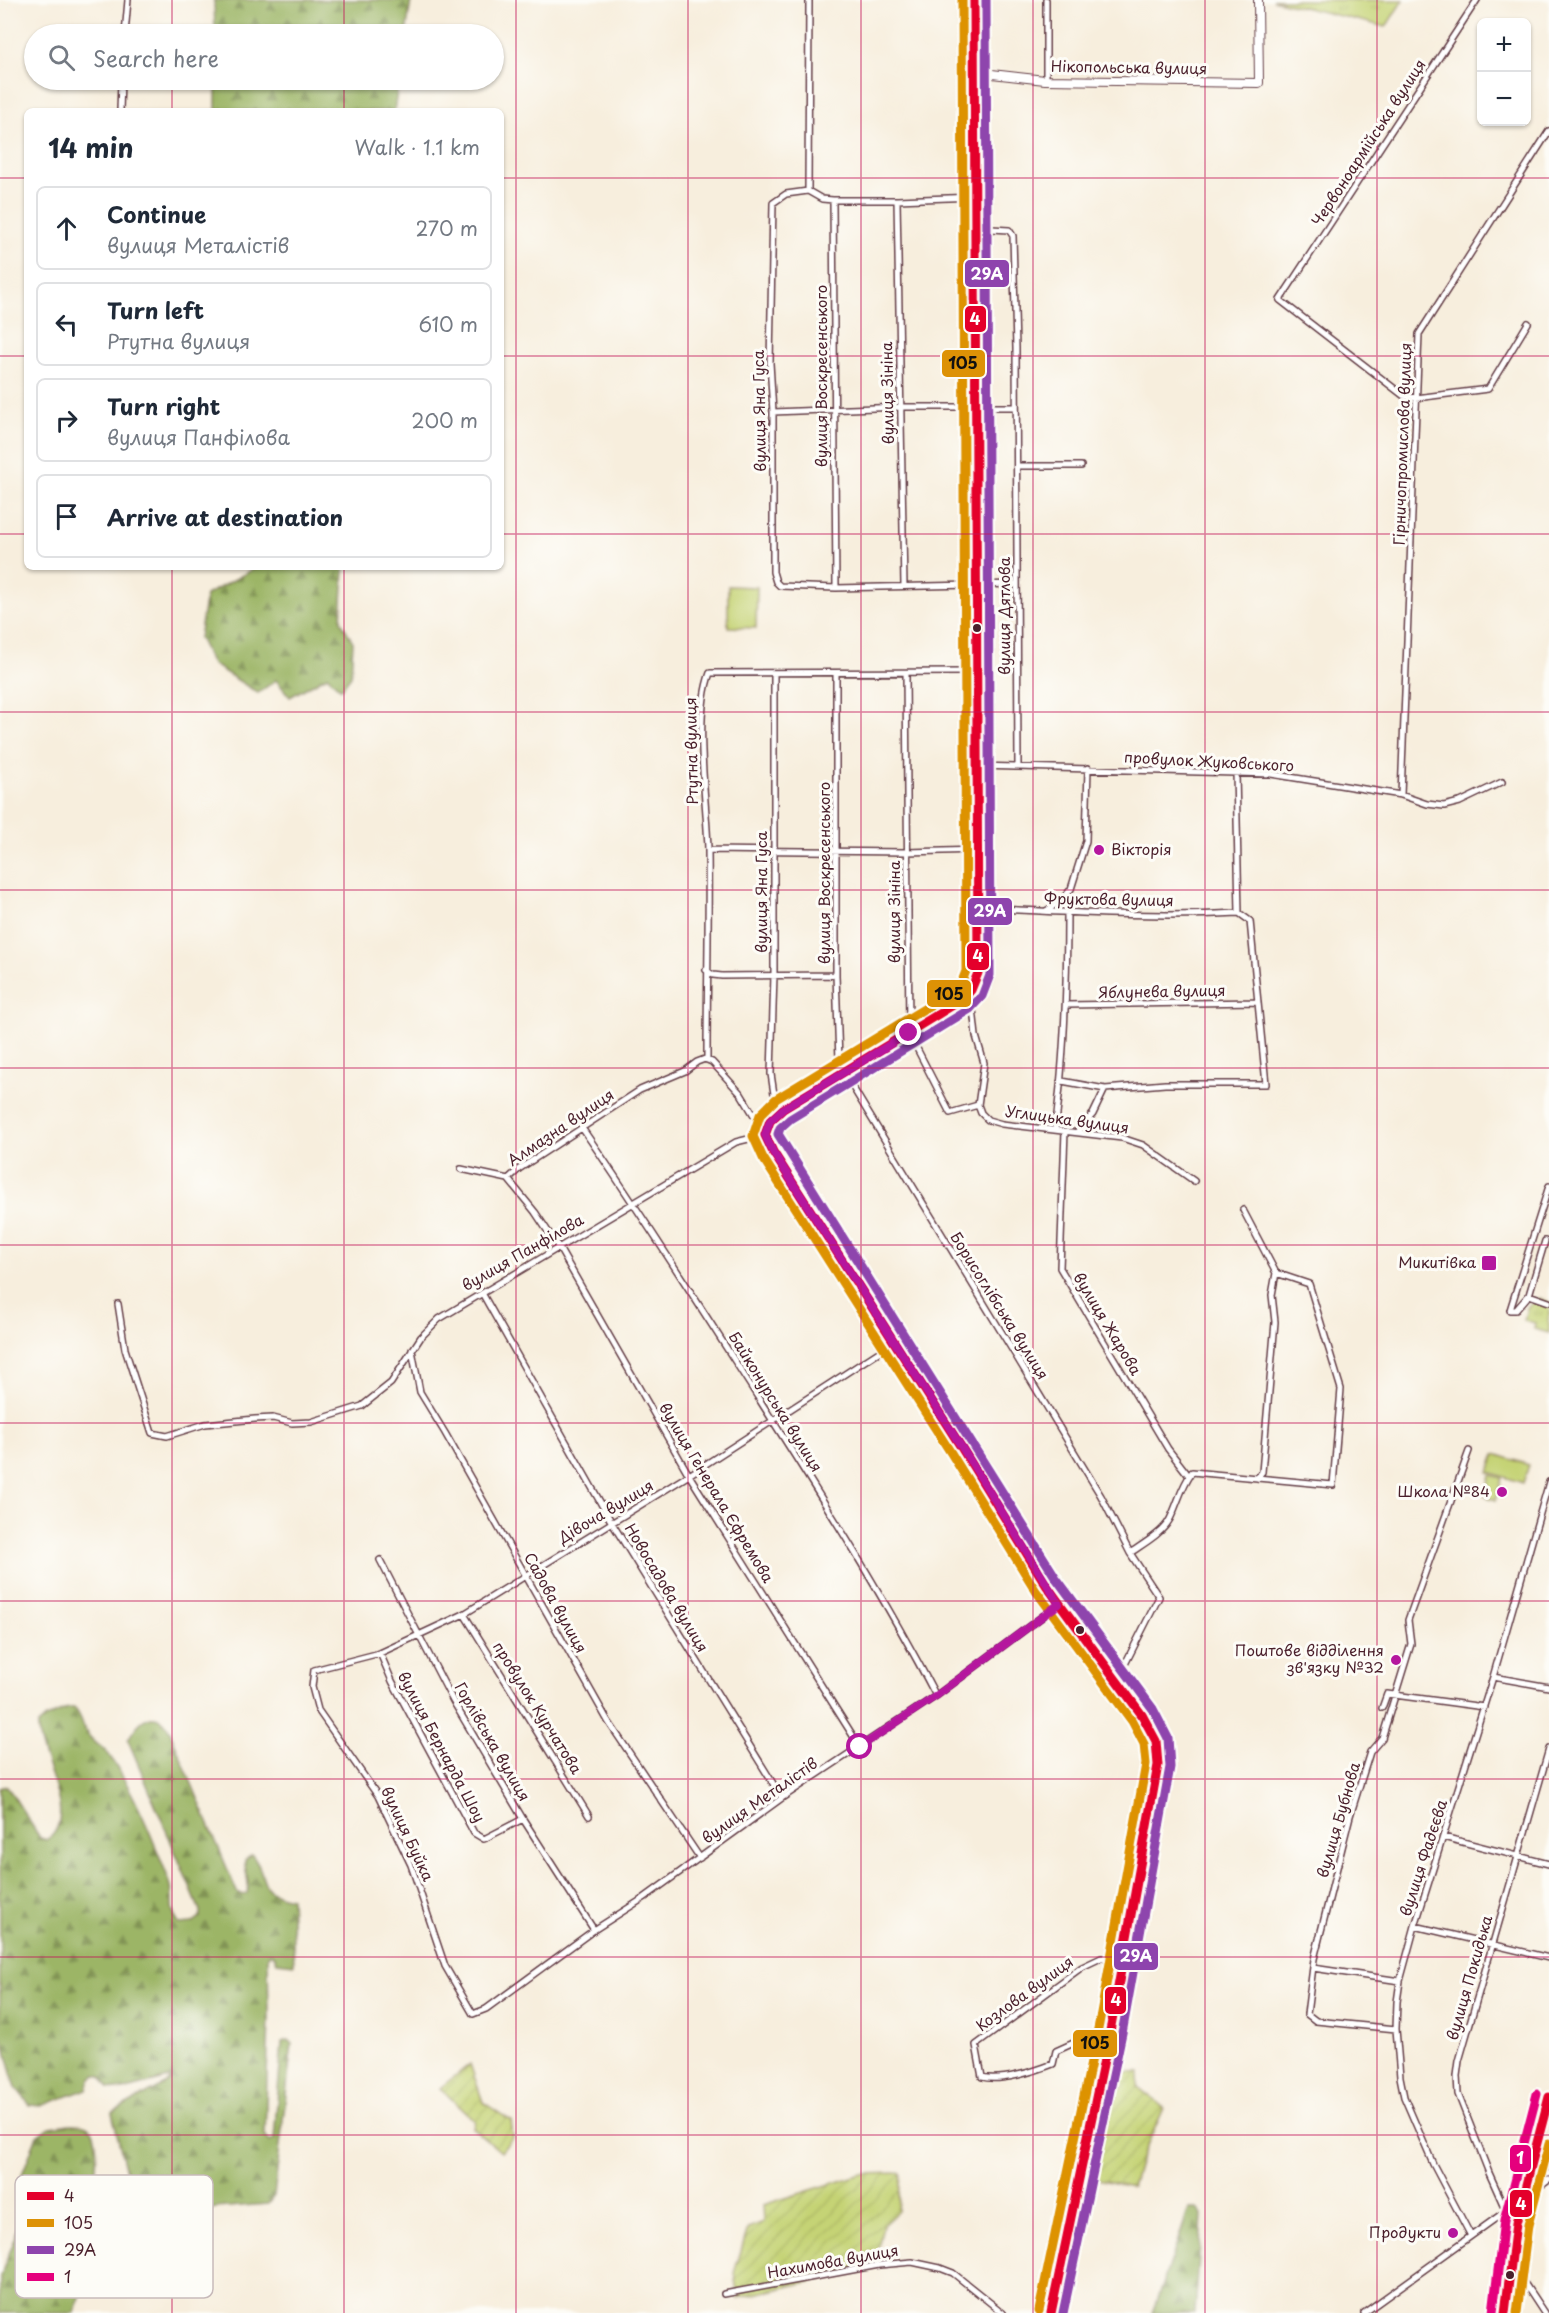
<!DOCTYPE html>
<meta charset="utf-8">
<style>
:root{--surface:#fff;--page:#f2f2f3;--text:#1f2937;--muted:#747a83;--line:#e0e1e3}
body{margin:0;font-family:"Playpen Sans",sans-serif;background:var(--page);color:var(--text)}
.controls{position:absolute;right:18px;top:18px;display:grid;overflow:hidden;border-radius:9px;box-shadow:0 2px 4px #0004}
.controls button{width:54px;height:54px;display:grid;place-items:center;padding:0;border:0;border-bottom:2px solid var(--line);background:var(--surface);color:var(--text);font:30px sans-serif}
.stop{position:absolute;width:18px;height:18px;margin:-14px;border:4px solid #b5179e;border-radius:50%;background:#fff}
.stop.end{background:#b5179e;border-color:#fff;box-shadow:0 2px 6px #0008}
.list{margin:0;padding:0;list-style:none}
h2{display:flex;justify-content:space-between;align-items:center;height:78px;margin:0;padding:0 24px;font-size:26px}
h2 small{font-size:20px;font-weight:400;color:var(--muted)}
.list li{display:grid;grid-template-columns:39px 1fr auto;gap:18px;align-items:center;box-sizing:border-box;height:84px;margin:0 12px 12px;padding:0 12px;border:2px solid var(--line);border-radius:9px}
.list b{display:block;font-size:22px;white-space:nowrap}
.list p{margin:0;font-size:20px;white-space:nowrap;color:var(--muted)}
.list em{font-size:20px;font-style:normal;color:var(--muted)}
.icon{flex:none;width:33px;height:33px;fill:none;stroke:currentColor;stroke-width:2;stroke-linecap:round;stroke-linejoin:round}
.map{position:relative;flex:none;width:1549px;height:2313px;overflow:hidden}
.search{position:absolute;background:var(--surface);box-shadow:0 2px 4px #0004;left:24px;top:24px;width:480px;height:66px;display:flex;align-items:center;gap:15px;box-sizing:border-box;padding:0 21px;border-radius:33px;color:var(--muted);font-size:22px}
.panel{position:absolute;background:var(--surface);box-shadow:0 2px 4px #0004;left:24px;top:108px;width:480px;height:462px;border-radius:9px}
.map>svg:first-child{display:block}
.forest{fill:url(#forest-firs);stroke:#736a48;stroke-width:1.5}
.park{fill:url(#park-tufts);stroke:#887950;stroke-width:1.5}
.garden{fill:url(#garden-furrows);stroke:#887950;stroke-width:1.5}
.pitch{fill:#c5d375;stroke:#887950;stroke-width:1.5}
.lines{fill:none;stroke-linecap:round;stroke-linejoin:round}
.street-casing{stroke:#643e46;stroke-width:8}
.secondary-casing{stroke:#643e46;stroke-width:10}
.street{stroke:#fff;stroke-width:5}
.secondary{stroke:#fff;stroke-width:8}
.bus-1-casing{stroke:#fdfcf7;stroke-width:14}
.bus-2-casing{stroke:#fdfcf7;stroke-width:14}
.bus-3-casing{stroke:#fdfcf7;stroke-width:14}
.bus-4-casing{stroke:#fdfcf7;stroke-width:14}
.bus-1{stroke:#e4002b;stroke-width:9}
.bus-2{stroke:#dd9206;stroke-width:9}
.bus-3{stroke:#8e44ad;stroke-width:9}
.bus-4{stroke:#e5007d;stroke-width:9}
.route{stroke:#b5179e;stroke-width:8}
.grid{fill:none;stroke:#c2185b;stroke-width:1.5;stroke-opacity:0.55}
.bus-dot{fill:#4a1f2b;stroke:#fdfcf7;stroke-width:2}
.poi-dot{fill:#b5179e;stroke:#fdfcf7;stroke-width:2}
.labels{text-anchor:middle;stroke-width:6;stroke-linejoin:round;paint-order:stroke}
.street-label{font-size:15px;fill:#4a1f2b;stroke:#fdfcf7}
.poi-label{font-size:15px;fill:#4a1f2b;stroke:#fdfcf7;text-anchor:end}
.key{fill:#fdfcf7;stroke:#c7baba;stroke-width:1.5}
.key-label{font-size:16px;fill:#4a1f2b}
.line-badge{stroke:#fdfcf7;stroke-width:2}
.badge-label{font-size:16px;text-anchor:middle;font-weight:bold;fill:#fff}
.pale-badge-label{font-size:16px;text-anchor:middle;font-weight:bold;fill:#111}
</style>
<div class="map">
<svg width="1549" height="2313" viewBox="0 0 1549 2313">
<defs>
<pattern id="forest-firs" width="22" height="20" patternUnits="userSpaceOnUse" patternTransform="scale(1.5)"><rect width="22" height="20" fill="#9cb566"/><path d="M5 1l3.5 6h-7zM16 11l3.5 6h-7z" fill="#819354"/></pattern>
<pattern id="park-tufts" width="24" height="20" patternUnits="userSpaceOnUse" patternTransform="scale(1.5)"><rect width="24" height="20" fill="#c5d375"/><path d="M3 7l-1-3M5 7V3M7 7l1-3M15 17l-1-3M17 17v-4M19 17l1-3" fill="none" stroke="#abb565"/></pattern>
<pattern id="garden-furrows" width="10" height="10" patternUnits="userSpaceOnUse" patternTransform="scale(1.5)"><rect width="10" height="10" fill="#c5d375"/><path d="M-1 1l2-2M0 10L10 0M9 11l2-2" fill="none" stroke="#abb565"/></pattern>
</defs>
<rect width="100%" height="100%" fill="#fdfcf7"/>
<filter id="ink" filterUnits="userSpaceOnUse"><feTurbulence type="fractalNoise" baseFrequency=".0167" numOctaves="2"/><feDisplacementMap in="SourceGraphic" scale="12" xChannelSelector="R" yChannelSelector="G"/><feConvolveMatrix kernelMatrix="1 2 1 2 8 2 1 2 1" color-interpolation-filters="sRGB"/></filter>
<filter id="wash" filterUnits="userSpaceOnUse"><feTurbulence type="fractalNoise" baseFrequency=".008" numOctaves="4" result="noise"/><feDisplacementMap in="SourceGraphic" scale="24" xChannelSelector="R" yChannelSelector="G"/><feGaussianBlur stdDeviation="1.35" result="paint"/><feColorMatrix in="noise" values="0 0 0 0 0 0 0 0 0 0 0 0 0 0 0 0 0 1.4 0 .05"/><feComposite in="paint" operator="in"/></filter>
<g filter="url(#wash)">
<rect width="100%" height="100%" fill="#f7eedd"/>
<path class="forest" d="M 214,0 L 411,0 L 406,34 L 215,34 Z
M 216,80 L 399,80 L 394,111 L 216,111 Z
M 257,567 L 344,567 L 341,621 L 353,642 L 351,676 L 341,689 L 327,676 L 290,697 L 276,680 L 258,693 L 212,664 L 199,638 L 206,595 Z
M 68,1708 L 74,1708 C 84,1718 81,1727 89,1736 C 94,1743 103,1747 109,1755 C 135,1793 152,1837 169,1880 C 176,1897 166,1905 179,1924 L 192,1923 L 200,1917 L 200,1911 L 128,1740 C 137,1722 154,1704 169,1729 L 237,1892 L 242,1895 L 247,1893 C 251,1883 244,1871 245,1860 L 252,1855 C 271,1879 254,1891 291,1898 L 294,1964 L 277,1962 L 274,1955 L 270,1953 L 268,1956 L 269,2018 L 265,2136 L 270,2142 L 274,2139 L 282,2042 L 288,2040 L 292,2044 L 274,2196 L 268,2204 L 215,2208 L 204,2212 C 204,2223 209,2232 206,2243 C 189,2253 181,2259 161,2255 L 143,2232 L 137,2218 L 112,2113 L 167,2083 L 170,2080 L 169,2078 L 123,2090 L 109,2088 L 101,2076 L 96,2075 L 90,2080 L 87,2089 L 41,2106 L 30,2105 L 16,2088 L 0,2029 L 0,1788 L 7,1786 L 40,1838 L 47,1840 C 81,1816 36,1756 38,1725 L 46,1718 Z
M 70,2124 C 78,2124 86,2123 92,2130 C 103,2145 91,2213 85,2231 C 80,2246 74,2261 68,2275 L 86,2282 L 74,2313 L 0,2313 L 0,2277 L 14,2241 L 18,2217 L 17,2199 L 19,2182 L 37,2136 L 49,2127 Z
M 1189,2209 L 1197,2209 L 1202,2215 L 1195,2313 L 1152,2313 Z"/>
<path class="park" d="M 1273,0 L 1403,0 L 1386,27 Z
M 1539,1298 L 1549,1302 L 1549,1333 L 1534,1329 L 1535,1323 L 1524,1320 L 1527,1308 Z"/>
<path class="garden" d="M 470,2064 L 483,2102 L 511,2121 L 513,2137 L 501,2152 L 473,2128 L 475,2121 L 440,2088 Z
M 1110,2071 L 1140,2072 L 1138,2087 L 1164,2108 L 1139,2163 L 1132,2187 L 1089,2177 Z
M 901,2173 L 898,2211 L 883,2225 L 875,2261 L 877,2266 L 738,2298 L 734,2273 L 748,2228 L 764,2222 L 763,2205 L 862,2174 Z"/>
<path class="pitch" d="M 728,586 L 757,587 L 756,628 L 728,627 Z
M 1495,1454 L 1529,1465 L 1523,1483 L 1489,1472 Z
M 1491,1475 L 1502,1478 L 1496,1500 L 1484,1496 Z"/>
</g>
<g filter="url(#ink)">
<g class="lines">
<g class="street-casing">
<path id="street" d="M 1477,0 L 1280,300 L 1404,396 L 1416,398 L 1488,389 L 1528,323
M 125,34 L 128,0
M 1045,80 L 1046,79 L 1046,0
M 120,111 L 121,80
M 808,191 L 809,0
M 974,197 L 897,200 L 833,200 L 822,199 L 808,191 L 786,194 L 773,203 L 770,363 L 773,412 L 773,572 L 776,582 L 780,586 L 836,588 L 1017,584
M 833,200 L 836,588
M 897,200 L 904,586
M 974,228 L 1009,230 L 1013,236 L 1016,348 L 1018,766
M 773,412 L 900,407 L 1016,407
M 1017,466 L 1081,466
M 774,673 L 774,975 L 771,1074 L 774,1094 L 783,1109
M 836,673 L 836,975 L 839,1060 L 844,1073 L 1101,1496 L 1130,1553 L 1159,1597 L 1117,1680
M 906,673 L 909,1033 L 950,1113 L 978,1105
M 978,766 L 1271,774 L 1401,795 L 1427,804 L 1444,806 L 1460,802 L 1502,782
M 1401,795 L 1419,334 L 1549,131
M 708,850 L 907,852 L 978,850
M 978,908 C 1065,912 1152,918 1239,913
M 1046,911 L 1061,901 L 1071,889 L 1086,841 L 1088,768
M 706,970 L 713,975 L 722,976 L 836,975
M 971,990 L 976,1036 L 984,1063 L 978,1105 L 981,1113 L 988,1120 L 1002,1124 L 1122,1138 L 1143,1145 L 1194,1181
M 1067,1005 L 1257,1002
M 707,1060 C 707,990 709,920 708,850 C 707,800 693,718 710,673 L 977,672
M 1062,1081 L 1105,1089 L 1165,1084 L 1266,1084 L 1250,921 L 1239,913 L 1236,773
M 582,1128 C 644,1217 701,1308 759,1399 C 821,1497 883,1594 936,1696
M 1055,1130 C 1065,1057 1067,985 1067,912
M 1065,1131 L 1060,1268 L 1168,1449 L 1189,1476
M 1077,1132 L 1093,1114 L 1105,1089
M 461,1169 L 508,1179
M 508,1179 L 535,1212 L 559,1248 L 689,1475 L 860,1747
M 508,1179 L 519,1169 L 640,1090 L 685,1071 L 697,1062 L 705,1059 L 712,1062 L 741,1094 L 758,1122 L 767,1127
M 482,1293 L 612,1523 L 782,1798
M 1529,1295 L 1545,1241
M 118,1304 L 125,1349 L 152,1433 L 167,1436 L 205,1424 L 255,1419 L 273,1418 L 292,1423 L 311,1422 L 362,1406 L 391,1383 L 421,1337 L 439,1319 L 736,1142 L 765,1135
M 1510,1310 L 1549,1186
M 1510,1310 L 1516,1310 L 1529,1295 L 1549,1302
M 894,1342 L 689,1475 L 464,1614 L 380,1653 L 314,1670 L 312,1687 L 318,1710 L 378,1796 L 411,1865 L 445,1966 L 473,2014 L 486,2009 L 594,1930 L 644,1898 L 782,1798 L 936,1696 L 1059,1604
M 412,1350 L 420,1392 L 445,1433 L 608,1721 L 700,1858
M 1257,1478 L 1262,1472 L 1275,1322 L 1272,1295 L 1276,1273
M 1130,1553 C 1143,1544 1163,1533 1170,1519 C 1178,1503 1181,1487 1192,1472 L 1333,1485 L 1341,1389 L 1309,1284 L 1276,1273 L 1243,1210
M 380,1560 L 453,1701 L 523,1819 L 594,1930
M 464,1614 L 589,1816
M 380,1653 L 392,1681 L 474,1833 L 484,1839 L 523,1819
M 1493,1677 L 1549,1687
M 1382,1708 L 1387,1694 L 1484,1707
M 1443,1837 L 1549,1864
M 1415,1926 L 1549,1958
M 1313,1968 L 1400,1981
M 1111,2026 L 1056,2051 L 1053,2064 C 1035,2071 1001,2082 982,2077 L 976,2045 L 1082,1967 L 1101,1958 L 1123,1958
M 1396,2029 L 1316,2021 L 1307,2014 L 1314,1959 L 1350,1816 L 1370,1752 L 1382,1738 L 1411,1644 L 1408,1620 L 1469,1451
M 1534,2159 L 1542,2171 L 1549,2174
M 1516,2223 L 1506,2211 L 1489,2173 L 1458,2094 L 1457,2076 L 1459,2061 L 1549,1749
M 1471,2236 L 1433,2164 L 1404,2097 L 1400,2077 L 1396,2029 L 1397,2002 L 1400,1981 L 1415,1926 L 1493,1677 L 1549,1482
M 1511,2263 L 1544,2313
M 724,2294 L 879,2265 L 912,2262 L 940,2268 L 953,2273 L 1003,2313
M 1364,2313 L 1549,2180"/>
</g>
<g class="secondary-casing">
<path id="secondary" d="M 974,0 L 975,407 L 978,628 L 978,973 L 971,990 L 963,999 L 783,1109 L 770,1121 L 765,1135 L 773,1152 L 961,1447 L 1046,1585 L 1142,1715 L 1156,1741 L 1158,1765 L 1111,2026 L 1051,2313
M 974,72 L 1045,80 L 1259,83 L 1258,0
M 1505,2313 L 1516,2223 L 1549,2097"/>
</g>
<use href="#street" class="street"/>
<use href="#secondary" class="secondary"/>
<g class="bus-1-casing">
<path id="bus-1" d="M 974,0 L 978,973 L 971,990 L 963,999 L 783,1109 L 770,1121 L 765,1135 L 773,1152 L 961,1447 L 1046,1585 L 1142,1715 L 1156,1741 L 1158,1765 L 1111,2026 L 1051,2313
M 1505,2313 L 1516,2223 L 1549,2097"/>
</g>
<g class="bus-2-casing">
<path id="bus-2" d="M 962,0 L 966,971 L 961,984 L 955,990 L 776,1099 L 760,1115 L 753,1136 L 763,1158 L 951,1453 L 1036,1591 L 1132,1721 L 1144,1744 L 1146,1764 L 1099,2024 L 1039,2311
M 1517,2313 L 1528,2225 L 1549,2144"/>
</g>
<g class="bus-3-casing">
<path id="bus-3" d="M 986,0 L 990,975 L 982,996 L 970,1009 L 790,1119 L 780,1128 L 778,1134 L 1056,1578 L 1153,1709 L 1168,1738 L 1170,1767 L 1123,2028 L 1063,2313"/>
</g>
<g class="bus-4-casing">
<path id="bus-4" d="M 1493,2312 L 1504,2220 L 1537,2094"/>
</g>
<use href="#bus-1" class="bus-1"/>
<use href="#bus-2" class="bus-2"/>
<use href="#bus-3" class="bus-3"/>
<use href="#bus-4" class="bus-4"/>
</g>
</g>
<g class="lines" filter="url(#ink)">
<path class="route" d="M 860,1747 L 936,1696 L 1059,1604 L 961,1446 L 773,1152 L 765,1135 L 770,1121 L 783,1109 L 909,1033"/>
</g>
<path class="grid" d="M 172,0 L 172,34M 344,0 L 344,34M 516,0 L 516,2313M 688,0 L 688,2313M 861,0 L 861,2313M 1033,0 L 1033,2313M 1205,0 L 1205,2313M 1377,0 L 1377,2313M 172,80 L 172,111M 344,80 L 344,111M 0,178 L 27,178M 501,178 L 1549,178M 0,356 L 27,356M 501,356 L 1549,356M 0,534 L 27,534M 501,534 L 1549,534M 172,567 L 172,2313M 344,567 L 344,2313M 0,712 L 1549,712M 0,890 L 1549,890M 0,1068 L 1549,1068M 0,1245 L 1549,1245M 0,1423 L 1549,1423M 0,1601 L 1549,1601M 0,1779 L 1549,1779M 0,1957 L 1549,1957M 0,2135 L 1549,2135"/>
<g class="bus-dot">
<circle cx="977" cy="628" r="5"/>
<circle cx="1080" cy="1630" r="5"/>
<circle cx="1510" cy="2275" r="5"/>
</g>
<g class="poi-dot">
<circle cx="1099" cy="850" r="6"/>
<rect x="1481" y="1255" width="16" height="16" rx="3"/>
<circle cx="1502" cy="1492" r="6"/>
<circle cx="1396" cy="1660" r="6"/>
<circle cx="1453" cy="2233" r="6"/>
</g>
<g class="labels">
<g class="street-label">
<text transform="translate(1129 68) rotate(1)" y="5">Нікопольська вулиця</text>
<text transform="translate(1369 143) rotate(-57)" y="5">Червоноармійська вулиця</text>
<text transform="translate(822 376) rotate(-90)" y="5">вулиця Воскресенського</text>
<text transform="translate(888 393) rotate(-91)" y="5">вулиця Зініна</text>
<text transform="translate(760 411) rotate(-91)" y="5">вулиця Яна Гуса</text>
<text transform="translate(1403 444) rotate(-88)" y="5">Гірничопромислова вулиця</text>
<text transform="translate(1005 616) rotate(-90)" y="5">вулиця Дятлова</text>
<text transform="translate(692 751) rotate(-91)" y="5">Ртутна вулиця</text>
<text transform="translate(1209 762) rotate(3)" y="5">провулок Жуковського</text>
<text transform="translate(825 873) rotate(-90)" y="5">вулиця Воскресенського</text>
<text transform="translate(762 892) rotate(-90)" y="5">вулиця Яна Гуса</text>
<text transform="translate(1109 900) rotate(1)" y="5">Фруктова вулиця</text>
<text transform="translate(895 912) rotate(-90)" y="5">вулиця Зініна</text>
<text transform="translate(1162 992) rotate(-1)" y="5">Яблунева вулиця</text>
<text transform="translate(1067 1120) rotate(8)" y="5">Углицька вулиця</text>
<text transform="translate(561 1128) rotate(-34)" y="5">Алмазна вулиця</text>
<text transform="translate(523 1253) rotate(-30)" y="5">вулиця Панфілова</text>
<text transform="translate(999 1306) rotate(58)" y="5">Борисоглібська вулиця</text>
<text transform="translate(1107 1324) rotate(59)" y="5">вулиця Жарова</text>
<text transform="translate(775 1402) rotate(58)" y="5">Байконурська вулиця</text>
<text transform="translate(716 1493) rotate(59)" y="5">вулиця Генерала Єфремова</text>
<text transform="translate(606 1512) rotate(-31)" y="5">Дівоча вулиця</text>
<text transform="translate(666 1588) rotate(59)" y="5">Новосадова вулиця</text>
<text transform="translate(555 1603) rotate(61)" y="5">Садова вулиця</text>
<text transform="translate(537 1708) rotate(58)" y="5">провулок Курчатова</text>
<text transform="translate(492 1742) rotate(60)" y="5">Горлівська вулиця</text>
<text transform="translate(441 1747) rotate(62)" y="5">вулиця Бернарда Шоу</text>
<text transform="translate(760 1801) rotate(-35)" y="5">вулиця Металістів</text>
<text transform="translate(1339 1820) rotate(-74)" y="5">вулиця Бубнова</text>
<text transform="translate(407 1834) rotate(65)" y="5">вулиця Буйка</text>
<text transform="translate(1424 1858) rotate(-72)" y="5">вулиця Фадєєва</text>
<text transform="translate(1470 1978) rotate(-74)" y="5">вулиця Покидька</text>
<text transform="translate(1025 1994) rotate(-36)" y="5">Козлова вулиця</text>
<text transform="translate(833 2262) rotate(-10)" y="5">Нахимова вулиця</text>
</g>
<g class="poi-label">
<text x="1111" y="855" text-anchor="start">Вікторія</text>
<text x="1476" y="1268">Микитівка</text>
<text x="1490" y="1497">Школа №84</text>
<text x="1384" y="1656">Поштове відділення<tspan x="1384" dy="17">зв'язку №32</tspan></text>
<text x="1441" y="2238">Продукти</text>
</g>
</g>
<rect x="15" y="2175" width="198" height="123" rx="9" class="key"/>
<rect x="27" y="2192" width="27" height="8" fill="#e4002b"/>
<rect x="27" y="2219" width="27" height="8" fill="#dd9206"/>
<rect x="27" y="2246" width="27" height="8" fill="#8e44ad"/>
<rect x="27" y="2273" width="27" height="8" fill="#e5007d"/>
<g class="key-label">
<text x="64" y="2202">4</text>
<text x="64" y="2229">105</text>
<text x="64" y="2256">29A</text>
<text x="64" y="2283">1</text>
</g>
<g class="line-badge">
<rect x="964" y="259" width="46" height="29" rx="6" fill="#8e44ad"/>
<rect x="964" y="305" width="23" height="28" rx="6" fill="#e4002b"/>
<rect x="941" y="349" width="45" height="29" rx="6" fill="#dd9206"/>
<rect x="967" y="897" width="46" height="29" rx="6" fill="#8e44ad"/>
<rect x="966" y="942" width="24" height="29" rx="6" fill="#e4002b"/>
<rect x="926" y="979" width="46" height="29" rx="6" fill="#dd9206"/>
<rect x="1113" y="1942" width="46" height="29" rx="6" fill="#8e44ad"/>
<rect x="1104" y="1986" width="23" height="29" rx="6" fill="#e4002b"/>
<rect x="1072" y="2029" width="46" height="29" rx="6" fill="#dd9206"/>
<rect x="1509" y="2144" width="23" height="29" rx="6" fill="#e5007d"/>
<rect x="1509" y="2189" width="24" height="29" rx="6" fill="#e4002b"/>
</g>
<g class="badge-label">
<text x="987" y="280">29A</text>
<text x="975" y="325">4</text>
<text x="990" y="917">29A</text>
<text x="978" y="962">4</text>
<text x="1136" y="1962">29A</text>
<text x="1116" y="2006">4</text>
<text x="1520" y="2164">1</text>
<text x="1521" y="2210">4</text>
</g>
<g class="pale-badge-label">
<text x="963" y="369">105</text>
<text x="949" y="1000">105</text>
<text x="1095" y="2049">105</text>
</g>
</svg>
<div class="controls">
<button>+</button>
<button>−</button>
</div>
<div class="stop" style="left:860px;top:1747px"></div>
<div class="stop end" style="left:909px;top:1033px"></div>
<div class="search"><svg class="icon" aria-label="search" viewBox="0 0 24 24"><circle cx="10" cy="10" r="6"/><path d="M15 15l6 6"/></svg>Search here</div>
<section class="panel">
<h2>14 min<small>Walk · 1.1 km</small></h2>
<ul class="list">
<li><svg class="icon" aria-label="ahead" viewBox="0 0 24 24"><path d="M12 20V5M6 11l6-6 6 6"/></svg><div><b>Continue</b><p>вулиця Металістів</p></div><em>270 m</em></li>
<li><svg class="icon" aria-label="left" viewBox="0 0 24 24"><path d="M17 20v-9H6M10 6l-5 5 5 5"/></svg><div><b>Turn left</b><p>Ртутна вулиця</p></div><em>610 m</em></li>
<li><svg class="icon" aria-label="right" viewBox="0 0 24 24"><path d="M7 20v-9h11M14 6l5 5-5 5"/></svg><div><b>Turn right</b><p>вулиця Панфілова</p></div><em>200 m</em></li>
<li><svg class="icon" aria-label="arrive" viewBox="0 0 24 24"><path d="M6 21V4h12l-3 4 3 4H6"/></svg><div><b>Arrive at destination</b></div></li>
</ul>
</section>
</div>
